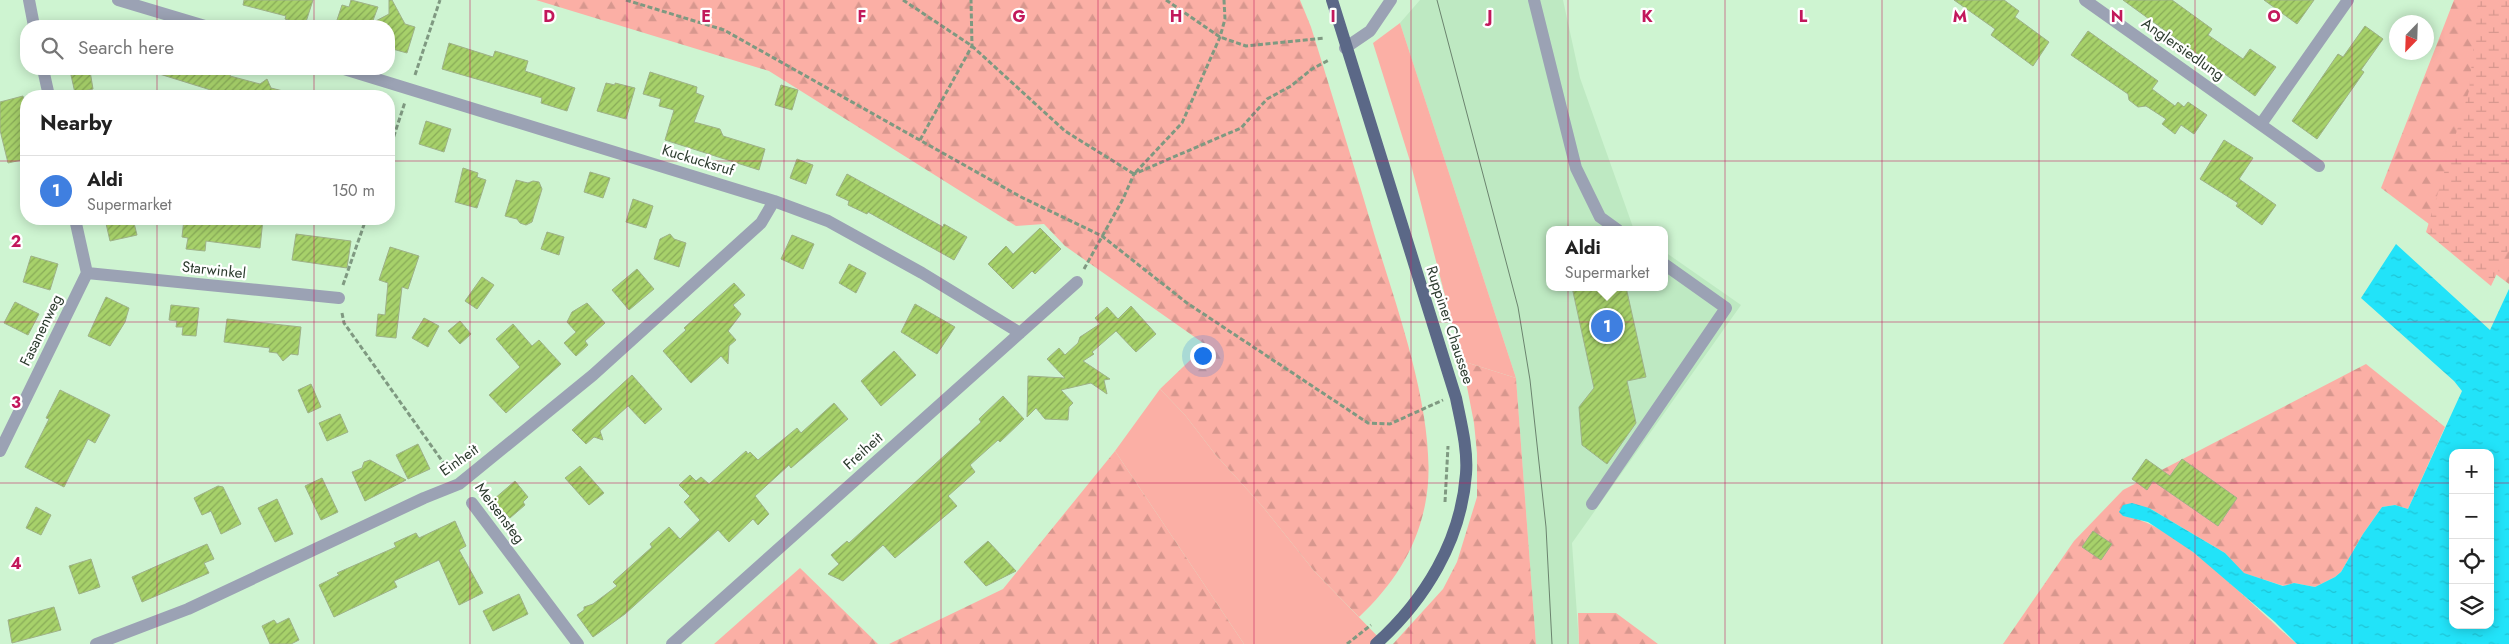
<!DOCTYPE html>
<meta charset="utf-8">
<style>
:root{--surface:#fff;--page:#f6f6f6;--text:#222;--muted:#767676;--line:#e0e0e0;--accent:#ea580c}
body{margin:0;font-family:Jost,sans-serif;background:var(--page);color:var(--text)}
.controls{position:absolute;right:15px;bottom:15px;display:grid;overflow:hidden;border-radius:10px;box-shadow:0 2px 12px #0003}
.controls button{width:45px;height:45px;display:grid;place-items:center;padding:0;border:0;border-bottom:1px solid var(--line);background:var(--surface);color:var(--text);font:25px sans-serif}
.compass{position:absolute;left:2389px;top:15px;width:45px;height:45px;border-radius:50%;background:var(--surface);box-shadow:0 2px 12px #0003;rotate:203deg}
.you{position:absolute;left:1202px;top:355px;width:18px;height:18px;margin:-12px;border:4px solid #fff;border-radius:50%;background:#1a73e8;box-shadow:0 0 0 8px #1a73e833}
.badge{display:grid;place-items:center;width:32px;height:32px;border-radius:50%;background:var(--accent);color:#fff;font-size:16px;font-weight:700}
.pin{position:absolute;translate:-50% -50%;border:2px solid #fff;box-shadow:0 1px 5px #0006}
.popup{position:absolute;left:1546px;top:226px;width:122px;height:65px;box-sizing:border-box;display:grid;place-content:center;border-radius:10px;background:var(--surface);filter:drop-shadow(0 1px 4px #0005);font-size:16px;white-space:nowrap;color:var(--muted)}
.popup b{font-size:19px;color:var(--text)}
.popup::after{content:'';position:absolute;left:50%;top:100%;margin-left:-10px;border:10px solid transparent;border-top-color:var(--surface)}
.list{margin:0;padding:0;list-style:none}
h2{display:flex;justify-content:space-between;align-items:center;height:65px;margin:0;padding:0 20px;font-size:21px}
h2 small{font-size:16px;font-weight:400;color:var(--muted)}
.list li{display:grid;grid-template-columns:32px 1fr auto;gap:15px;align-items:center;box-sizing:border-box;height:70px;padding:0 20px;border-top:1px solid var(--line)}
.list b{display:block;font-size:19px;white-space:nowrap}
.list p{margin:0;font-size:16px;white-space:nowrap;color:var(--muted)}
.list em{font-size:16px;font-style:normal;color:var(--muted)}
.icon{flex:none;width:28px;height:28px;fill:none;stroke:currentColor;stroke-width:2;stroke-linecap:round;stroke-linejoin:round}
.map{position:relative;flex:none;width:2509px;height:644px;overflow:hidden}
.search{position:absolute;background:var(--surface);box-shadow:0 2px 12px #0003;left:20px;top:20px;width:375px;height:55px;display:flex;align-items:center;gap:12px;box-sizing:border-box;padding:0 18px;border-radius:20px;color:var(--muted);font-size:19px}
.panel{position:absolute;background:var(--surface);box-shadow:0 2px 12px #0003;left:20px;top:90px;width:375px;height:135px;border-radius:20px}
.map>svg:first-child{display:block}
.built{fill:#bee9c2}
.green{fill:#fbafa5}
.forest{fill:url(#forest-firs)}
.wetland{fill:url(#wetland-marsh)}
.water{fill:url(#water-ripples);fill-rule:evenodd}
.building{fill:url(#building-hatch);stroke:#9eb187}
.lines{fill:none;stroke-linecap:round;stroke-linejoin:round}
.path{stroke:#7f9981;stroke-width:3;stroke-dasharray:5 2.5;stroke-linecap:butt}
.minor{stroke:#9ba2b4;stroke-width:12}
.major{stroke:#5b6887;stroke-width:12}
.tram{stroke:#6b836e;stroke-width:1}
.grid{fill:none;stroke:#c2185b;stroke-width:1;stroke-opacity:0.55}
.labels{text-anchor:middle;stroke-width:4.5;stroke-linejoin:round;paint-order:stroke}
.street-label{font-size:15px;fill:#2d3c2f;stroke:#fff}
.grid-label{font-size:16px;text-anchor:middle;font-weight:bold;fill:#c2185b;stroke:#fff;stroke-width:4.5;stroke-linejoin:round;paint-order:stroke}
</style>
<div class="map">
<svg width="2509" height="644" viewBox="0 0 2509 644">
<defs>
<pattern id="forest-firs" width="22" height="20" patternUnits="userSpaceOnUse" patternTransform="scale(1.25)"><rect width="22" height="20" fill="#fbafa5"/><path d="M5 1l3.5 6h-7zM16 11l3.5 6h-7z" fill="#d7978e"/></pattern>
<pattern id="wetland-marsh" width="20" height="14" patternUnits="userSpaceOnUse" patternTransform="scale(1.25)"><rect width="20" height="14" fill="#fbafa5"/><path d="M1 5h8M5 5V1M11 12h8M15 12V8" fill="none" stroke="#d7978e"/></pattern>
<pattern id="water-ripples" width="26" height="14" patternUnits="userSpaceOnUse" patternTransform="scale(1.25)"><rect width="26" height="14" fill="#22e3f9"/><path d="M2 4q2-2 4 0t4 0M15 11q2-2 4 0t4 0" fill="none" stroke="#1fc4d6"/></pattern>
<pattern id="building-hatch" width="6" height="6" patternUnits="userSpaceOnUse" patternTransform="scale(1.25)"><rect width="6" height="6" fill="#a7d16a"/><path d="M-1 1l2-2M0 6l6-6M5 7l2-2" fill="none" stroke="#88ab58"/></pattern>
</defs>
<rect width="100%" height="100%" fill="#cef4d1"/>
<path class="built" d="M 1420,0 L 1563,0 L 1580,78 L 1634,230 L 1550,230 L 1550,287 L 1664,287 L 1665,252 L 1741,305 L 1572,543 L 1579,644 L 1536,644 L 1516,378 L 1400,23 Z"/>
<path class="green" d="M 1400,23 L 1516,378 L 1462,361 L 1410,161 L 1373,43 Z
M 1160,389 L 1185,415 L 1215,454 L 1263,507 L 1315,572 L 1385,644 L 1244,644 L 1115,451 Z"/>
<path class="forest" d="M 536,0 L 1300,0 L 1311,27 C 1333,98 1355,169 1376,240 C 1399,314 1441,430 1425,505 C 1416,550 1392,586 1359,617 L 1315,572 L 1263,507 L 1215,454 L 1185,415 L 1160,389 L 1206,345 L 1065,246 L 1044,224 L 1016,226 L 769,71 Z
M 2454,0 L 2509,0 L 2509,284 L 2381,188 Z
M 1462,361 L 1516,378 L 1536,644 L 1393,644 L 1443,589 L 1457,562 L 1477,497 L 1477,453 L 1474,423 Z
M 2366,364 L 2445,427 L 2408,509 L 2395,505 L 2382,507 L 2363,534 L 2341,572 L 2335,577 L 2315,587 L 2294,583 L 2284,586 L 2243,573 L 2225,553 L 2149,508 L 2123,516 C 2175,521 2256,610 2297,644 L 2003,644 L 2074,541 L 2123,490 Z
M 1115,451 L 1244,644 L 889,644 L 1003,589 Z
M 800,568 L 878,644 L 714,644 Z
M 1578,613 L 1616,613 L 1658,644 L 1579,644 Z"/>
<path class="wetland" d="M 2478,0 L 2509,0 L 2509,248 L 2491,286 L 2426,232 L 2469,91 Z"/>
<path class="water" d="M 2396,244 L 2490,330 L 2509,289 L 2509,644 L 2297,644 L 2275,622 L 2193,552 L 2148,522 L 2123,516 L 2119,512 L 2123,505 L 2132,503 L 2149,508 L 2225,553 L 2244,573 L 2283,586 L 2294,583 L 2315,587 L 2335,577 L 2341,572 L 2363,534 L 2382,507 L 2395,505 L 2408,509 L 2462,391 L 2454,381 L 2361,298 ZM 2453,453 L 2490,453 L 2490,625 L 2453,625 Z"/>
<path class="building" d="M 244,0 L 313,0 L 305,25 L 285,19 L 286,16 L 243,5 Z
M 351,0 L 378,7 L 372,23 L 389,14 L 389,0 L 392,0 L 405,24 L 415,27 L 407,53 L 389,48 L 389,26 L 335,26 L 342,5 L 349,7 Z
M 1954,0 L 2004,0 L 2019,11 L 2015,17 L 2049,42 L 2033,66 L 1991,35 L 1995,29 Z
M 2123,0 L 2172,0 L 2212,29 L 2208,35 L 2243,59 L 2250,49 L 2276,67 L 2255,96 Z
M 2264,0 L 2314,0 L 2297,24 Z
M 2365,26 L 2383,39 L 2361,70 L 2364,72 L 2317,139 L 2292,121 L 2338,54 L 2343,57 Z
M 2088,31 L 2158,81 L 2152,89 L 2175,106 L 2178,102 L 2184,107 L 2188,102 L 2207,115 L 2194,134 L 2181,125 L 2175,134 L 2162,124 L 2166,119 L 2146,106 L 2138,107 L 2129,100 L 2128,94 L 2071,55 Z
M 449,43 L 493,57 L 495,51 L 528,61 L 525,71 L 575,88 L 567,111 L 541,103 L 542,98 L 442,69 Z
M 154,69 L 223,69 L 222,72 L 231,74 L 230,76 L 260,84 L 267,79 L 271,88 L 287,92 L 286,96 L 213,96 L 214,91 L 153,72 Z
M 90,71 L 93,89 L 75,93 L 71,75 Z
M 650,72 L 697,87 L 696,93 L 704,96 L 694,122 L 720,129 L 723,136 L 765,149 L 759,170 L 665,140 L 674,110 L 659,106 L 661,99 L 643,94 Z
M 606,83 L 615,85 L 615,83 L 635,88 L 626,119 L 597,111 Z
M 781,85 L 798,90 L 792,110 L 775,105 Z
M 23,96 L 26,110 L 26,113 L 22,115 L 26,133 L 26,159 L 8,163 L 0,130 L 0,102 Z
M 426,121 L 451,129 L 444,152 L 419,144 Z
M 2224,140 L 2253,158 L 2239,179 L 2276,205 L 2262,225 L 2236,206 L 2238,203 L 2200,179 Z
M 797,159 L 813,165 L 806,184 L 790,178 Z
M 463,168 L 478,173 L 477,177 L 486,180 L 477,208 L 455,202 Z
M 590,172 L 610,178 L 603,198 L 584,192 Z
M 847,174 L 943,227 L 944,224 L 967,237 L 954,260 L 868,212 L 867,214 L 848,205 L 849,201 L 836,195 Z
M 516,180 L 528,183 L 533,181 L 539,182 L 542,189 L 532,222 L 526,225 L 520,223 L 517,219 L 505,216 Z
M 633,199 L 653,206 L 646,228 L 626,222 Z
M 105,219 L 133,219 L 137,235 L 110,241 Z
M 184,219 L 263,219 L 260,248 L 206,241 L 205,251 L 186,249 L 188,238 L 182,237 Z
M 1040,228 L 1061,249 L 1035,274 L 1032,271 L 1013,289 L 988,264 L 1006,246 L 1013,254 Z
M 547,232 L 564,237 L 559,255 L 541,249 Z
M 296,234 L 351,241 L 347,268 L 292,260 Z
M 670,234 L 674,239 L 686,243 L 679,267 L 654,259 L 660,239 Z
M 792,235 L 814,244 L 803,269 L 781,259 Z
M 390,247 L 419,256 L 408,289 L 402,287 L 396,338 L 376,336 L 378,314 L 385,315 L 388,283 L 379,280 Z
M 31,256 L 58,264 L 50,290 L 23,282 Z
M 849,264 L 866,273 L 856,293 L 839,283 Z
M 637,269 L 654,289 L 629,310 L 612,290 Z
M 482,277 L 494,285 L 477,309 L 465,301 Z
M 734,283 L 745,295 L 733,305 L 741,314 L 728,331 L 736,340 L 729,346 L 728,364 L 721,356 L 691,383 L 663,351 L 686,330 L 684,328 Z
M 1572,287 L 1626,287 L 1646,377 L 1627,381 L 1636,423 L 1607,464 L 1582,445 L 1579,407 L 1594,388 Z
M 106,297 L 129,308 L 125,322 L 110,346 L 88,336 Z
M 15,302 L 39,314 L 28,335 L 4,323 Z
M 587,303 L 605,323 L 585,341 L 588,345 L 576,356 L 564,343 L 576,332 L 567,322 L 572,312 Z
M 915,304 L 955,327 L 937,354 L 901,332 Z
M 171,305 L 199,308 L 196,336 L 182,335 L 183,327 L 176,327 L 177,321 L 169,320 Z
M 1131,306 L 1156,334 L 1136,352 L 1116,331 L 1092,352 L 1094,354 L 1083,361 L 1110,379 L 1104,380 L 1107,394 L 1091,383 L 1061,390 L 1073,403 L 1069,407 L 1068,420 L 1045,419 L 1036,408 L 1027,417 L 1028,376 L 1065,378 L 1047,359 L 1059,348 L 1065,355 L 1078,343 L 1080,337 L 1100,324 L 1095,318 L 1107,307 L 1118,319 Z
M 424,318 L 439,326 L 428,347 L 412,338 Z
M 227,319 L 301,327 L 298,355 L 291,354 L 283,361 L 277,353 L 269,352 L 270,348 L 224,342 Z
M 460,321 L 471,334 L 460,344 L 448,331 Z
M 513,324 L 532,346 L 539,340 L 561,364 L 506,413 L 489,395 L 520,367 L 496,339 Z
M 894,351 L 916,375 L 881,406 L 861,381 Z
M 632,375 L 662,409 L 645,424 L 628,406 L 600,431 L 603,440 L 594,437 L 586,444 L 572,430 Z
M 311,384 L 321,407 L 308,413 L 298,390 Z
M 60,390 L 110,415 L 95,443 L 88,439 L 64,487 L 25,467 L 49,419 L 46,418 Z
M 1003,396 L 1024,419 L 1000,442 L 998,440 L 970,465 L 975,472 L 948,496 L 957,506 L 895,558 L 883,545 L 843,581 L 828,574 L 839,564 L 831,555 L 847,541 L 849,543 L 981,422 L 979,419 Z
M 834,403 L 848,419 L 791,468 L 789,465 L 755,496 L 769,514 L 758,525 L 753,519 L 729,542 L 718,530 L 625,614 L 593,637 L 577,615 L 584,610 L 584,607 L 593,604 L 617,586 L 613,582 L 652,547 L 650,544 L 669,527 L 680,539 L 700,520 L 684,502 L 690,496 L 679,485 L 690,475 L 696,481 L 701,477 L 709,484 L 746,451 L 748,454 L 750,452 L 758,460 L 797,428 L 801,433 Z
M 340,414 L 348,432 L 327,441 L 319,423 Z
M 418,444 L 430,469 L 408,479 L 396,455 Z
M 2146,459 L 2170,476 L 2182,459 L 2237,498 L 2218,526 L 2153,481 L 2147,490 L 2132,479 Z
M 370,460 L 406,480 L 365,501 L 352,472 L 362,468 L 364,462 Z
M 580,466 L 604,493 L 589,505 L 565,478 Z
M 322,478 L 338,512 L 321,520 L 305,486 Z
M 515,481 L 528,497 L 523,502 L 525,505 L 510,518 L 504,512 L 497,518 L 486,506 Z
M 218,486 L 223,487 L 241,524 L 221,534 L 211,511 L 202,515 L 194,498 Z
M 277,499 L 293,534 L 275,542 L 258,508 Z
M 36,507 L 51,515 L 41,535 L 26,528 Z
M 455,521 L 466,546 L 459,550 L 483,593 L 459,605 L 439,560 L 394,581 L 397,587 L 334,617 L 319,585 L 339,575 L 337,573 L 396,547 L 394,543 L 416,533 L 419,538 Z
M 2093,531 L 2112,544 L 2101,560 L 2082,547 Z
M 988,541 L 1016,571 L 986,586 L 964,562 Z
M 207,544 L 214,559 L 204,563 L 209,573 L 142,602 L 132,577 Z
M 91,559 L 100,587 L 79,594 L 69,566 Z
M 519,594 L 528,614 L 493,631 L 483,611 Z
M 54,607 L 61,630 L 12,643 L 8,620 Z
M 289,618 L 299,640 L 291,644 L 270,644 L 262,626 L 274,620 L 277,624 Z"/>
<g class="lines">
<path class="path" d="M 626,0 L 724,30 L 1021,197 L 1102,236 L 1187,303 L 1368,423 L 1390,424 L 1443,400
M 903,0 L 972,46 L 1065,131 L 1134,174 L 1182,123 L 1220,37 L 1225,19 L 1224,0
M 1166,0 L 1220,37 L 1246,46 L 1325,38
M 415,75 L 440,0
M 920,140 L 972,46 L 971,0
M 389,151 L 405,102
M 1084,269 L 1123,199 L 1134,174 L 1241,128 L 1267,99 L 1291,86 L 1312,69 L 1329,60
M 343,285 L 366,219
M 342,313 L 344,323 L 450,472
M 1445,502 L 1448,446
M 1347,644 L 1371,625"/>
<path class="minor" d="M 29,0 L 34,26
M 118,0 L 205,26
M 1534,0 L 1576,168 L 1600,217 L 1618,230
M 2085,0 L 2319,166
M 1345,48 L 1370,31 L 1391,0
M 43,69 L 49,96
M 344,69 L 774,201 L 828,221 L 922,273 L 1020,333
M 2261,124 L 2348,0
M 87,273 L 339,298
M 0,451 L 87,273 L 75,219
M 472,503 L 578,644
M 1592,504 L 1726,308 L 1664,264
M 96,644 L 188,609 L 424,498 L 459,484 L 593,375 L 761,223 L 774,201
M 672,644 L 1077,282"/>
<path class="major" d="M 1332,0 L 1456,398 C 1461,423 1468,449 1466,474 C 1461,541 1425,600 1376,644"/>
<path class="tram" d="M 1437,0 L 1518,307 L 1530,380 L 1546,527 L 1552,644"/>
</g>
<path class="grid" d="M 157,0 L 157,26M 314,0 L 314,26M 470,0 L 470,644M 627,0 L 627,644M 784,0 L 784,644M 941,0 L 941,644M 1098,0 L 1098,644M 1254,0 L 1254,644M 1411,0 L 1411,644M 1568,0 L 1568,644M 1725,0 L 1725,644M 1882,0 L 1882,644M 2039,0 L 2039,644M 2195,0 L 2195,644M 2352,0 L 2352,644M 157,69 L 157,96M 314,69 L 314,96M 0,161 L 26,161M 389,161 L 2509,161M 157,219 L 157,644M 314,219 L 314,644M 0,322 L 2509,322M 0,483 L 2453,483M 2490,483 L 2509,483"/>
<g class="labels">
<g class="street-label">
<text transform="translate(2183 49) rotate(35)" y="5">Anglersiedlung</text>
<text transform="translate(698 160) rotate(17)" y="5">Kuckucksruf</text>
<text transform="translate(214 270) rotate(6)" y="5">Starwinkel</text>
<text transform="translate(1450 325) rotate(72)" y="5">Ruppiner Chaussee</text>
<text transform="translate(41 330) rotate(-64)" y="5">Fasanenweg</text>
<text transform="translate(863 451) rotate(-42)" y="5">Freiheit</text>
<text transform="translate(459 460) rotate(-35)" y="5">Einheit</text>
<text transform="translate(500 513) rotate(53)" y="5">Meisensteg</text>
</g>
</g>
<g class="grid-label">
<text x="549" y="22">D</text>
<text x="706" y="22">E</text>
<text x="862" y="22">F</text>
<text x="1019" y="22">G</text>
<text x="1176" y="22">H</text>
<text x="1333" y="22">I</text>
<text x="1490" y="22">J</text>
<text x="1647" y="22">K</text>
<text x="1803" y="22">L</text>
<text x="1960" y="22">M</text>
<text x="2117" y="22">N</text>
<text x="2274" y="22">O</text>
<text x="16" y="247">2</text>
<text x="16" y="408">3</text>
<text x="16" y="569">4</text>
</g>
</svg>
<div class="controls">
<button>+</button>
<button>−</button>
<button><svg class="icon" aria-label="locate" viewBox="0 0 24 24"><circle cx="12" cy="12" r="6"/><path d="M12 2v4M12 18v4M2 12h4M18 12h4"/></svg></button>
<button><svg class="icon" aria-label="layers" viewBox="0 0 24 24"><path d="M12 4l9 5-9 5-9-5zM3 14l9 5 9-5"/></svg></button>
</div>
<svg class="compass" viewBox="-18 -18 36 36"><path d="M0-13l5 13h-10z" fill="#e53935"/><path d="M0 13l5-13h-10z" fill="#767676"/></svg>
<div class="you"></div>
<div class="pin badge" style="left:1607px;top:326px;background:#3f7fe0">1</div>
<div class="popup"><b>Aldi</b>Supermarket</div>
<div class="search"><svg class="icon" aria-label="search" viewBox="0 0 24 24"><circle cx="10" cy="10" r="6"/><path d="M15 15l6 6"/></svg>Search here</div>
<section class="panel">
<h2>Nearby<small></small></h2>
<ul class="list">
<li><span class="badge" style="background:#3f7fe0">1</span><div><b>Aldi</b><p>Supermarket</p></div><em>150 m</em></li>
</ul>
</section>
</div>
